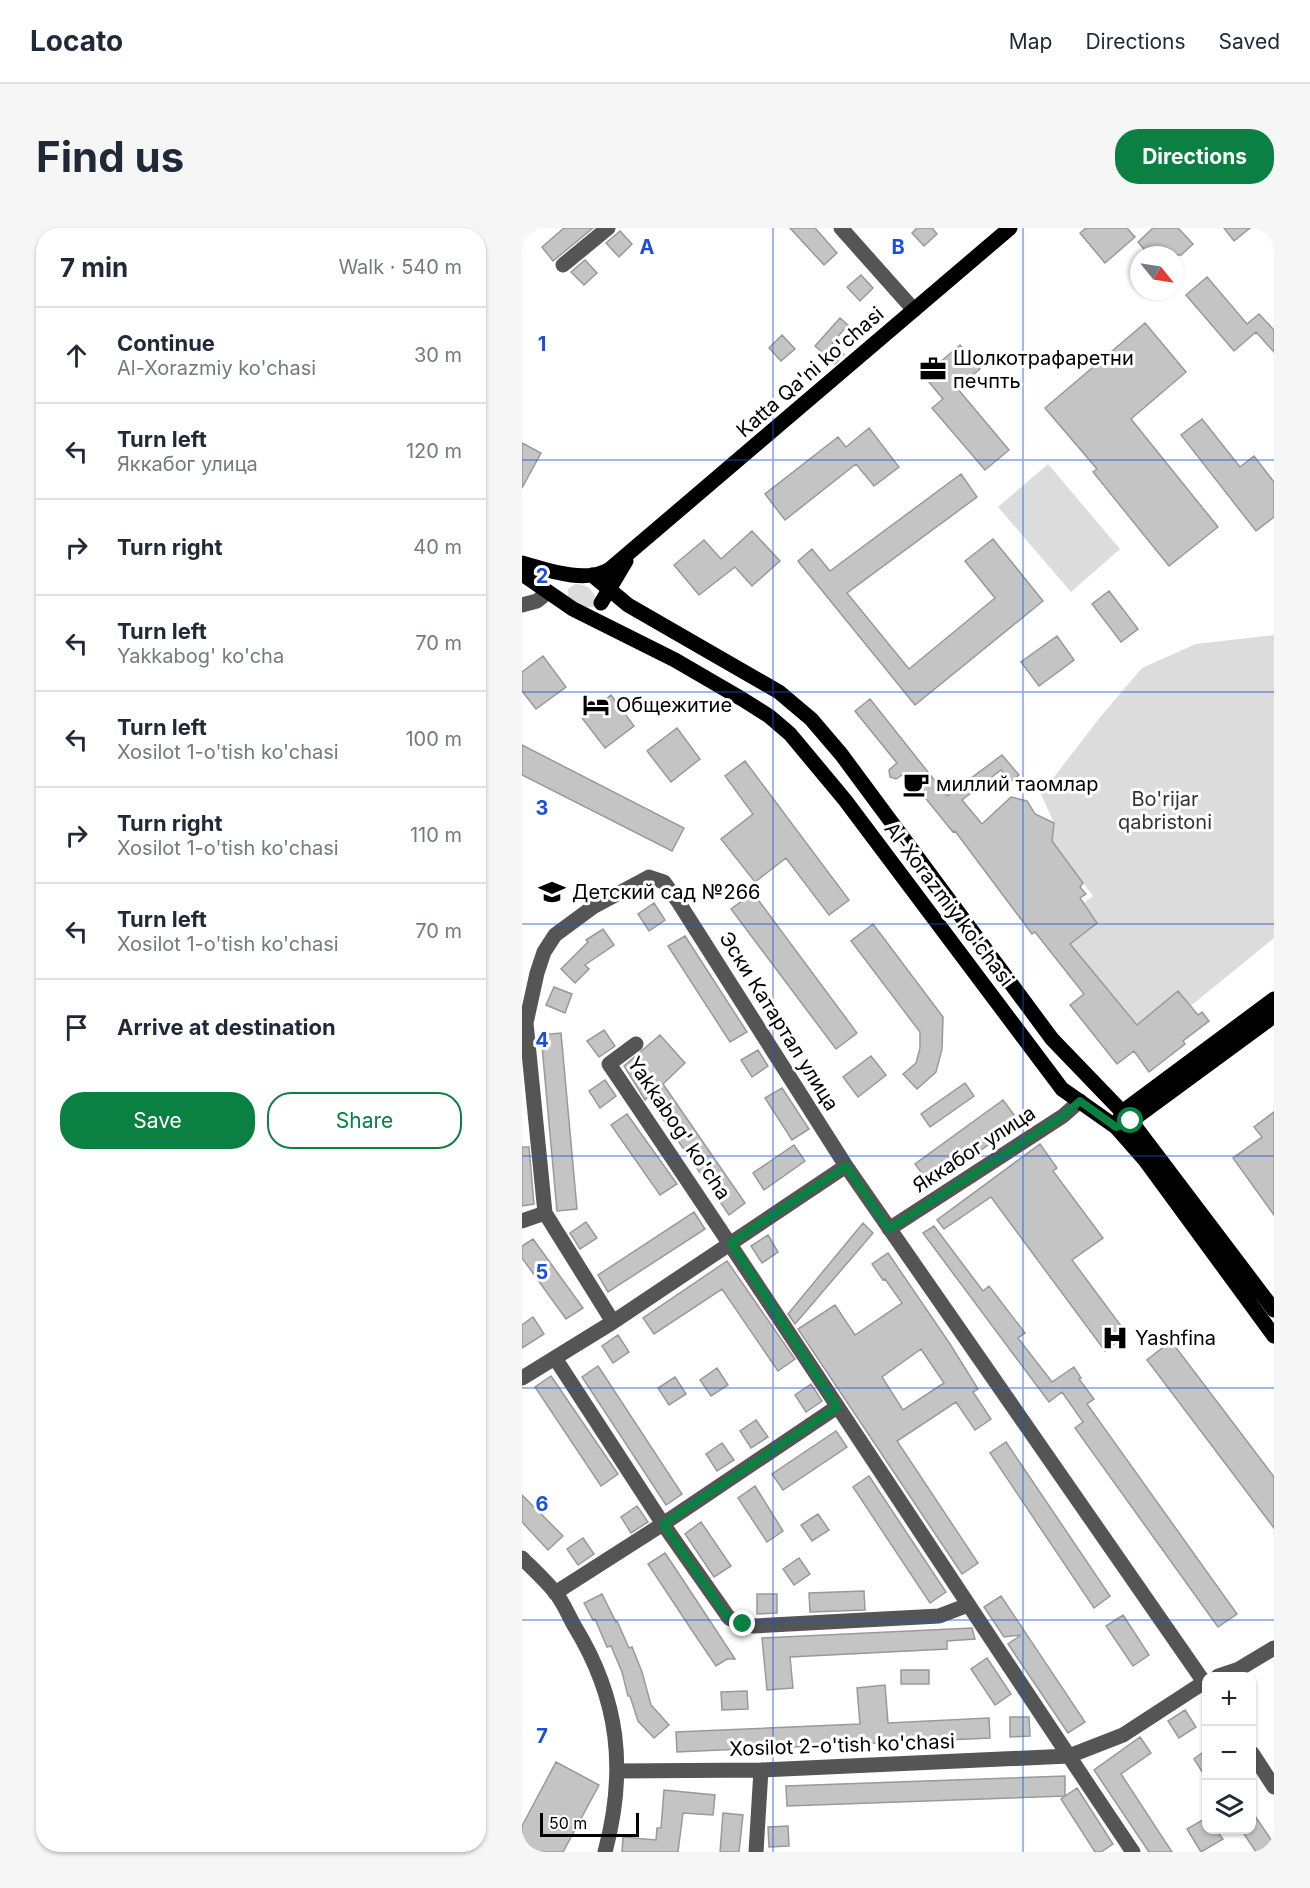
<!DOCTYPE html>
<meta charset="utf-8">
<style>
:root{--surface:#fff;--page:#f6f6f7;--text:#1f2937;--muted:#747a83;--line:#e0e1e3;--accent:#0b8043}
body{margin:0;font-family:Inter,sans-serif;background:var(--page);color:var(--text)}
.controls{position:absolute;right:18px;bottom:18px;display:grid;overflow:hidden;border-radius:12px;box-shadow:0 2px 4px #0004}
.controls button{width:54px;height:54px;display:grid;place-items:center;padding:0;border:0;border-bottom:2px solid var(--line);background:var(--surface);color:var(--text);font:30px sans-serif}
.compass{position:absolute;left:608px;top:18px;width:54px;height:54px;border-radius:50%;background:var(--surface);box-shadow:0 2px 4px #0004;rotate:120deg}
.scale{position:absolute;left:18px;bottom:15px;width:99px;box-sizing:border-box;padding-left:6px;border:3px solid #000;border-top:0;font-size:16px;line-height:21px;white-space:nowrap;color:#000;-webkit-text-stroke:4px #fff;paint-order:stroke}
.stop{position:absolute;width:18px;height:18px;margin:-14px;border:4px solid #0b8043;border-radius:50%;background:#fff}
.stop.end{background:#0b8043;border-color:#fff;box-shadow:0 2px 6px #0008}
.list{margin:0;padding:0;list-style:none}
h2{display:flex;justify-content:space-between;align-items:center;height:78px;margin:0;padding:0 24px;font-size:26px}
h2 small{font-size:20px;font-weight:400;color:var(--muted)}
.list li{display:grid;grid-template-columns:39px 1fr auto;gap:18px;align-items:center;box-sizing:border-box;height:96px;padding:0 24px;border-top:2px solid var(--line)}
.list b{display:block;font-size:22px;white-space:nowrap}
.list p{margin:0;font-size:20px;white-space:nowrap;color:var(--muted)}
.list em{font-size:20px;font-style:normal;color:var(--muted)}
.actions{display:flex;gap:12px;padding:18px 24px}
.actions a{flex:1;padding:14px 0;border:2px solid var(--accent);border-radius:24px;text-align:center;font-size:21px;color:var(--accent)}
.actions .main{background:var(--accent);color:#fff}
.icon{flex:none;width:33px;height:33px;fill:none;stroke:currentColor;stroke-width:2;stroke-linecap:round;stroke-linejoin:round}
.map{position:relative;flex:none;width:752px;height:1624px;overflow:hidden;border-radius:24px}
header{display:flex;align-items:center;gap:36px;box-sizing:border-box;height:84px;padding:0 30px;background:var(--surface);border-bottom:2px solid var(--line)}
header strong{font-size:28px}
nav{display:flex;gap:33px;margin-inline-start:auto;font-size:21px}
.intro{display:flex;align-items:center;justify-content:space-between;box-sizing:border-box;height:144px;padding:0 36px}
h1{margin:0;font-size:42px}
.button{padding:15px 27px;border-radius:24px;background:var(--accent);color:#fff;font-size:21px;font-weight:700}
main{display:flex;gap:36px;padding:0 36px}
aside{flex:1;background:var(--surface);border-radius:24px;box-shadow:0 2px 4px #0004}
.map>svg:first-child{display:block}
.green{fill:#dcdcdc}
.building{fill:#c4c4c4;stroke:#999;stroke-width:1.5;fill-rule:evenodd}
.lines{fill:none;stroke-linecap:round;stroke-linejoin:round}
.minor{stroke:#555;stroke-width:15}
.major{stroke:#000;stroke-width:15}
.route{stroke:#0b8043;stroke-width:8}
.grid{fill:none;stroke:#1d4ed8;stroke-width:1.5;stroke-opacity:0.55}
.labels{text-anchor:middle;stroke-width:6;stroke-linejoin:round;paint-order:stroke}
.poi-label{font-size:20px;fill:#000;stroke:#fff;text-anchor:start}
.street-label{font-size:20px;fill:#000;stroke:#fff}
.park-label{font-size:20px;fill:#333;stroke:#fff}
.grid-label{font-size:20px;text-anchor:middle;font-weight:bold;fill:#1d4ed8;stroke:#fff;stroke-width:6;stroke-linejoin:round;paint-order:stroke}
</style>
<header>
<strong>Locato</strong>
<nav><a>Map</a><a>Directions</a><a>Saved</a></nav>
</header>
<div class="intro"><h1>Find us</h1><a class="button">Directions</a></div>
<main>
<aside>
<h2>7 min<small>Walk · 540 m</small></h2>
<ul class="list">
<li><svg class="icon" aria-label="ahead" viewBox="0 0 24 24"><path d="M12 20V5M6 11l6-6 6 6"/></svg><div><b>Continue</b><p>Al-Xorazmiy ko'chasi</p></div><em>30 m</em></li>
<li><svg class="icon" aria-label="left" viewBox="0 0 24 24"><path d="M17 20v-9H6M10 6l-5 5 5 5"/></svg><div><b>Turn left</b><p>Яккабог улица</p></div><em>120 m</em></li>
<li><svg class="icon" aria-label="right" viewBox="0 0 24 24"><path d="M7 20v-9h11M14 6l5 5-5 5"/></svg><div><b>Turn right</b></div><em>40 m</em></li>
<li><svg class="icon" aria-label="left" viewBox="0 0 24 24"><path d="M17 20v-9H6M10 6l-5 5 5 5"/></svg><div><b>Turn left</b><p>Yakkabog' ko'cha</p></div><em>70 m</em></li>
<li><svg class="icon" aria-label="left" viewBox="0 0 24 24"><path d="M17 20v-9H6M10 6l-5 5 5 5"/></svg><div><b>Turn left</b><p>Xosilot 1-o'tish ko'chasi</p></div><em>100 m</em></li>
<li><svg class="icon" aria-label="right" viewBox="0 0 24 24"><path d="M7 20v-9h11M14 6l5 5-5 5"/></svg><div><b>Turn right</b><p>Xosilot 1-o'tish ko'chasi</p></div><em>110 m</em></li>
<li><svg class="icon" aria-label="left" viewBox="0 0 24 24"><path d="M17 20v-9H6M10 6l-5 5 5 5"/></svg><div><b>Turn left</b><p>Xosilot 1-o'tish ko'chasi</p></div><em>70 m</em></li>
<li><svg class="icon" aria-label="arrive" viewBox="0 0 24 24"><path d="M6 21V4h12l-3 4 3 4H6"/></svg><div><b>Arrive at destination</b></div></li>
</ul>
<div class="actions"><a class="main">Save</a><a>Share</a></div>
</aside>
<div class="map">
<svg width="752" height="1624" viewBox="0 0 752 1624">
<rect width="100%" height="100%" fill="#fff"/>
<path class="green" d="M 526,236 L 598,321 L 549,364 L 476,279 Z
M 53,356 C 63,356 70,360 74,370 L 71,379 L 60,380 L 46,369 L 46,361 Z
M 752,407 L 752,710 L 628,811 L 548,716 L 575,695 L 562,675 L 571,668 L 530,613 L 532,595 L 519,566 L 579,488 L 620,440 L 674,416 Z"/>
<path class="building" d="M 42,0 L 71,0 L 31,33 L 20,19 Z
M 268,0 L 293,0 L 315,25 L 302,37 Z
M 395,0 L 410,0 L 415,6 L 402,18 L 390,5 Z
M 564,0 L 605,0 L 613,9 L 583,35 L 558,5 Z
M 631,0 L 656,0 L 671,16 L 659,27 L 627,27 L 616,14 Z
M 702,0 L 728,0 L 712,13 Z
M 98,3 L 110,16 L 97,29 L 84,15 Z
M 63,32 L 75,45 L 62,57 L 49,44 Z
M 339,47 L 351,60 L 338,73 L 325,59 Z
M 685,49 L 725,96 L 737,86 L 752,102 L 752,124 L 734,104 L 712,123 L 664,67 Z
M 318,90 L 326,97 L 310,115 L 322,126 L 313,136 L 293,118 Z
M 623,95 L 664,144 L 609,191 L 696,299 L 647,338 L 571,244 L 575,241 L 523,180 Z
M 260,107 L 273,121 L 259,133 L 247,120 Z
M 438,117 L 458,141 L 435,160 L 487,222 L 463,242 L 410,180 L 421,171 L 402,148 Z
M 680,191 L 718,239 L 732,228 L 752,254 L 752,289 L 734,303 L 659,207 Z
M 347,200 L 377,239 L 352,258 L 334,236 L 263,292 L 243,266 L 316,209 L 324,219 Z
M 0,215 L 19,225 L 0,260 Z
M 439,246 L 455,269 L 325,365 L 387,441 L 473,370 L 443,333 L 471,311 L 521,373 L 393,477 L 276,333 L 290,321 L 308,343 Z
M 230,303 L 258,333 L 230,358 L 213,339 L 177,367 L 152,337 L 182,312 L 199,331 Z
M 587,363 L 616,401 L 599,414 L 570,376 Z
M 535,408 L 552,432 L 517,458 L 499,434 Z
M 21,428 L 44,459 L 14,481 L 0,463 L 0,444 Z
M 89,467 L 112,498 L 83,520 L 60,490 Z
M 348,471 L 425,568 L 480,527 L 497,547 L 489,553 L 479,542 L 440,572 L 460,596 L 489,569 L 505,573 L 513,586 L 532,595 L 530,613 L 561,655 L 558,659 L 564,666 L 558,670 L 575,695 L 548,716 L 615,797 L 656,763 L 676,787 L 680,784 L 687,793 L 661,813 L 663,816 L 627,844 L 612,823 L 595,836 L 548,777 L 562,766 L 513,704 L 510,706 L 433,603 L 431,604 L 383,545 L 374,551 L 368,549 L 367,542 L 375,535 L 333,483 Z
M 155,500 L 178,531 L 149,554 L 125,523 Z
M 0,517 L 162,600 L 150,623 L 0,547 Z
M 223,533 L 327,672 L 307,687 L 264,630 L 233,654 L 199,611 L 231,586 L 203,548 Z
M 231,665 L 335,805 L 314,821 L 209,681 Z
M 132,675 L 143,692 L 127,703 L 116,686 Z
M 351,696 L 421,789 L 420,821 L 414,844 L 395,861 L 381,846 L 394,835 L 398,820 L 398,804 L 329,713 Z
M 81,701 L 92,717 L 63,737 L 67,741 L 53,755 L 39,741 L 66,714 L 64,712 Z
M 163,708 L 225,804 L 208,814 L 146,718 Z
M 32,759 L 50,766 L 43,785 L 24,777 Z
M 82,802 L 93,818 L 77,829 L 65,813 Z
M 39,805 L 55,981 L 35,983 L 19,807 Z
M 138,807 L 163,835 L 141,856 L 223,975 L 207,987 L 126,869 L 123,872 L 102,838 Z
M 236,822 L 246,838 L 230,849 L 219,832 Z
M 349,828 L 364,847 L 336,869 L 321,849 Z
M 83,852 L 94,868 L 78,880 L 67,863 Z
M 443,855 L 452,868 L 408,899 L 399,886 Z
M 260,860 L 287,901 L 270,912 L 243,870 Z
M 481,872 L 495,891 L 480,901 L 483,905 L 424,947 L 422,944 L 407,955 L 393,936 Z
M 752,884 L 752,987 L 711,930 L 740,909 L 732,899 Z
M 105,886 L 155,956 L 138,967 L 89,897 Z
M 518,916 L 535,940 L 531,943 L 581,1010 L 550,1032 L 605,1106 L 583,1123 L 469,969 L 422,1001 L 415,992 Z
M 272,917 L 283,933 L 242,962 L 231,945 Z
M 0,919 L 7,919 L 12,976 L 0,978 Z
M 172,984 L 183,1001 L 86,1064 L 76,1047 Z
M 64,994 L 75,1010 L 58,1021 L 48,1005 Z
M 341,995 L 351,1005 L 273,1096 L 266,1086 Z
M 412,998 L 461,1063 L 467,1058 L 503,1105 L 496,1110 L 530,1154 L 552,1139 L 559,1150 L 557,1151 L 572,1171 L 565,1176 L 715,1386 L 696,1399 L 553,1200 L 561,1194 L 540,1164 L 527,1174 L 401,1005 Z
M 246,1007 L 256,1024 L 240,1035 L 229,1018 Z
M 11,1011 L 61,1080 L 44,1091 L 0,1030 L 0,1018 Z
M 366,1025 L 428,1116 L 456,1161 L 451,1164 L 469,1191 L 453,1202 L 434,1174 L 375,1213 L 456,1335 L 440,1346 L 276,1101 L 313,1077 L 333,1107 L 380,1075 L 363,1051 L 361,1052 L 350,1036 ZM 399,1121 L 422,1155 L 381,1182 L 360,1149 Z
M 205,1033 L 273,1131 L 256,1143 L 200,1061 L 132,1106 L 121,1090 Z
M 11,1089 L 22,1106 L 0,1120 L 0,1097 Z
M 96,1107 L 107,1124 L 91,1135 L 80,1118 Z
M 649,1113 L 752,1249 L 752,1300 L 625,1132 Z
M 76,1138 L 160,1266 L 144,1277 L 60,1149 Z
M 195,1140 L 206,1157 L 189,1168 L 178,1152 Z
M 29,1148 L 96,1246 L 79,1258 L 13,1159 Z
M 153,1149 L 164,1166 L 147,1177 L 136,1160 Z
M 289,1156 L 300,1173 L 284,1184 L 273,1167 Z
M 234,1192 L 246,1209 L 229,1220 L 218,1203 Z
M 314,1203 L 325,1219 L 261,1262 L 250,1246 Z
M 484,1214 L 588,1368 L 572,1380 L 468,1225 Z
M 200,1215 L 212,1232 L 195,1243 L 184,1226 Z
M 347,1248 L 424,1364 L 408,1375 L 331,1259 Z
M 233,1258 L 261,1303 L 245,1314 L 216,1270 Z
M 0,1267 L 41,1308 L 26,1322 L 0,1294 Z
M 115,1278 L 126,1294 L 109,1305 L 99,1289 Z
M 296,1286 L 307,1302 L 290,1313 L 279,1297 Z
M 179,1294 L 209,1338 L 192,1349 L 163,1306 Z
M 61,1310 L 72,1326 L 56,1337 L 45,1321 Z
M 143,1325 L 161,1352 L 213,1431 L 205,1431 L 194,1438 L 171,1404 L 126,1336 Z
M 277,1330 L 288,1346 L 272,1357 L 261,1341 Z
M 342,1363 L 343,1382 L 288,1384 L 287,1365 Z
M 80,1366 L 94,1394 L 95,1393 L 107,1420 L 110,1419 L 120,1444 L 129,1477 L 147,1497 L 132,1510 L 116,1493 L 108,1468 L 106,1468 L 100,1444 L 89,1418 L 85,1419 L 73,1391 L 71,1392 L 62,1375 Z
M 235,1366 L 255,1366 L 255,1385 L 235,1386 Z
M 479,1368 L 563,1494 L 546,1505 L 486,1416 L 499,1407 L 482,1409 L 462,1379 Z
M 601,1387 L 627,1427 L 611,1438 L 584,1398 Z
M 450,1400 L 453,1411 L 425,1413 L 425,1421 L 268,1429 L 271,1460 L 245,1462 L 240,1410 Z
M 465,1430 L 489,1466 L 473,1477 L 449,1441 Z
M 379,1442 L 407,1442 L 407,1456 L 379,1456 Z
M 363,1457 L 366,1495 L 467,1490 L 468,1510 L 155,1524 L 154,1504 L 338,1496 L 335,1460 Z
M 225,1463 L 226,1481 L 200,1482 L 199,1464 Z
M 663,1482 L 674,1499 L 657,1510 L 646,1493 Z
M 488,1489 L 507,1489 L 508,1508 L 488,1509 Z
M 618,1509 L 629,1525 L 599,1546 L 650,1624 L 627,1624 L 572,1542 Z
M 684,1522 L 684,1550 L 672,1531 Z
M 34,1534 L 77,1557 L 41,1624 L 0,1624 L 0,1598 Z
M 543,1548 L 543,1568 L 265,1578 L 264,1558 Z
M 555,1560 L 591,1616 L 579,1624 L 573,1624 L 539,1571 Z
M 142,1562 L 193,1567 L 191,1587 L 161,1585 L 156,1624 L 100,1624 L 101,1609 L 134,1612 L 135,1600 L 139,1600 Z
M 729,1582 L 752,1616 L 752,1624 L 734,1624 L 722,1606 L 729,1602 Z
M 201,1585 L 221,1587 L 217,1624 L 198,1624 Z
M 684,1590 L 684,1602 L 694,1602 L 701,1611 L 679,1624 L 665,1601 Z
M 266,1598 L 267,1618 L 247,1619 L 246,1599 Z"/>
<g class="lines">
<path class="minor" d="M 319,0 L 392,82
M 41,37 L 86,0
M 0,377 L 15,373 L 26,364
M 114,816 L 87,836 C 264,1097 435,1362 611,1624
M 0,993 L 23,985
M 367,1001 L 541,888 L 558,873
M 91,1094 L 23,985 L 4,795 L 15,745 L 22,724 L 33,707 L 71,679 L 127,649 L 142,654 L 157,675 L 324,938 L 684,1457
M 33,1130 L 141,1296 L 207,1390 L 221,1396 L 232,1398 L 417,1388 L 446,1377
M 0,1150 L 91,1094 L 324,938
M 0,1330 C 11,1341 22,1351 32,1363 C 41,1373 46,1387 53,1399 C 97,1471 105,1542 83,1624
M 33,1365 L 141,1296 L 315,1179
M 696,1448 L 717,1441 L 752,1420
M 730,1525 L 752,1559
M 95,1543 L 239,1542 L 547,1528 L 601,1507 L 684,1453
M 234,1624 L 239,1542"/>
<path class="major" d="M 0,335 C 25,342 64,356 88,341 L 488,0
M 0,346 L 51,381 L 153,432 L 220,471 L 247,488 L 268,506 L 323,572 L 540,861 L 594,899 L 623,932 L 752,1108
M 70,347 L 106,377 L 257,464 L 289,491 L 319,526 L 530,811 L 609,893 L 752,1082
M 79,375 L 104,333
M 597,892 L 600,884 L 752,771
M 600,897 L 609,893 L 752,788"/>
</g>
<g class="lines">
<path class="route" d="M 221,1396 L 207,1390 L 199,1380 L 141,1296 L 315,1179 L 209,1015 L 324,938 L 367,1001 L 541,888 L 558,873 L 594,899 L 609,893"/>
</g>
<path class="grid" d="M 251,0 L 251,1624M 501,0 L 501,1624M 0,232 L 752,232M 0,464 L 752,464M 0,696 L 752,696M 0,928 L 752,928M 0,1160 L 752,1160M 0,1392 L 752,1392"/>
<defs>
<g id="office-bare" transform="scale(2.07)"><path d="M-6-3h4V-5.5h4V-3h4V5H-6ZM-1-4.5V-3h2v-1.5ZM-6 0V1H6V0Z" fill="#000" stroke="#fff" stroke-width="2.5" paint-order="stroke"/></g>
<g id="hotel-bare" transform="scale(2.07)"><path d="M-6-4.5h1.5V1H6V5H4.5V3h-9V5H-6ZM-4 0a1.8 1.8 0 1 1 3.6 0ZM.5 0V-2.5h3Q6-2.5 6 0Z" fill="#000" stroke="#fff" stroke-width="2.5" paint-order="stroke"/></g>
<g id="cafe-bare" transform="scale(2.07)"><path d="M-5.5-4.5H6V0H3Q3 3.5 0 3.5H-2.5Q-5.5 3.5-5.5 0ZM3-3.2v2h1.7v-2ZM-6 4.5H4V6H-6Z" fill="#000" stroke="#fff" stroke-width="2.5" paint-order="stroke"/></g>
<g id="school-bare" transform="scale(2.07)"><path d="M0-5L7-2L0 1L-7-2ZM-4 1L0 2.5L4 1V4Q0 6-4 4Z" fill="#000" stroke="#fff" stroke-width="2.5" paint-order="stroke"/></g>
<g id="hospital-bare" transform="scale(2.07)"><path d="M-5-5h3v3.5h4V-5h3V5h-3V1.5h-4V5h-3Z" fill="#000" stroke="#fff" stroke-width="2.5" paint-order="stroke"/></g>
</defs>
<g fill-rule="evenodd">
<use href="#office-bare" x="411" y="141"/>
<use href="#hotel-bare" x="74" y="477"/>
<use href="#cafe-bare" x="394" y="556"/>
<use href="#school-bare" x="30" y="664"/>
<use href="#hospital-bare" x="593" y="1110"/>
</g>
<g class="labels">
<g class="poi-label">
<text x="431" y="137">Шолкотрафаретни<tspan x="431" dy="23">печпть</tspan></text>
<text x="94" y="484">Общежитие</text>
<text x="414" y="563">миллий таомлар</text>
<text x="50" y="671">Детский сад №266</text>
<text x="613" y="1117">Yashfina</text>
</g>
<g class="street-label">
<text transform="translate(288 144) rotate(-41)" y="7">Katta Qa'ni ko'chasi</text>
<text transform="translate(427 676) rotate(53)" y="7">Al-Xorazmiy ko'chasi</text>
<text transform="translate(257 793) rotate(58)" y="7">Эски Катартал улица</text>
<text transform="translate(157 900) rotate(56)" y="7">Yakkabog' ko'cha</text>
<text transform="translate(452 921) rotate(-33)" y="7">Яккабог улица</text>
<text transform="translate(320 1517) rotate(-2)" y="7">Xosilot 2-o'tish ko'chasi</text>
</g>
<g class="park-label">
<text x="643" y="578">Bo'rijar<tspan x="643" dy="23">qabristoni</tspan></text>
</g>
</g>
<g class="grid-label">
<text x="125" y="26">A</text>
<text x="376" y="26">B</text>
<text x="20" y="123">1</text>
<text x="20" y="355">2</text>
<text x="20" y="587">3</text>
<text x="20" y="819">4</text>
<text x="20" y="1051">5</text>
<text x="20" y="1283">6</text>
<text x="20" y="1515">7</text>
</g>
</svg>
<div class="controls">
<button>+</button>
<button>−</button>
<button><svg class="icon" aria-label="layers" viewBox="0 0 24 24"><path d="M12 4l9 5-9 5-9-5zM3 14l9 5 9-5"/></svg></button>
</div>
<svg class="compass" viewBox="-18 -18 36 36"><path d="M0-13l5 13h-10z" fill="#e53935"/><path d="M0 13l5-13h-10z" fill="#747a83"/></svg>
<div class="scale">50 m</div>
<div class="stop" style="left:609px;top:893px"></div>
<div class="stop end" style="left:221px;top:1396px"></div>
</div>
</main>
